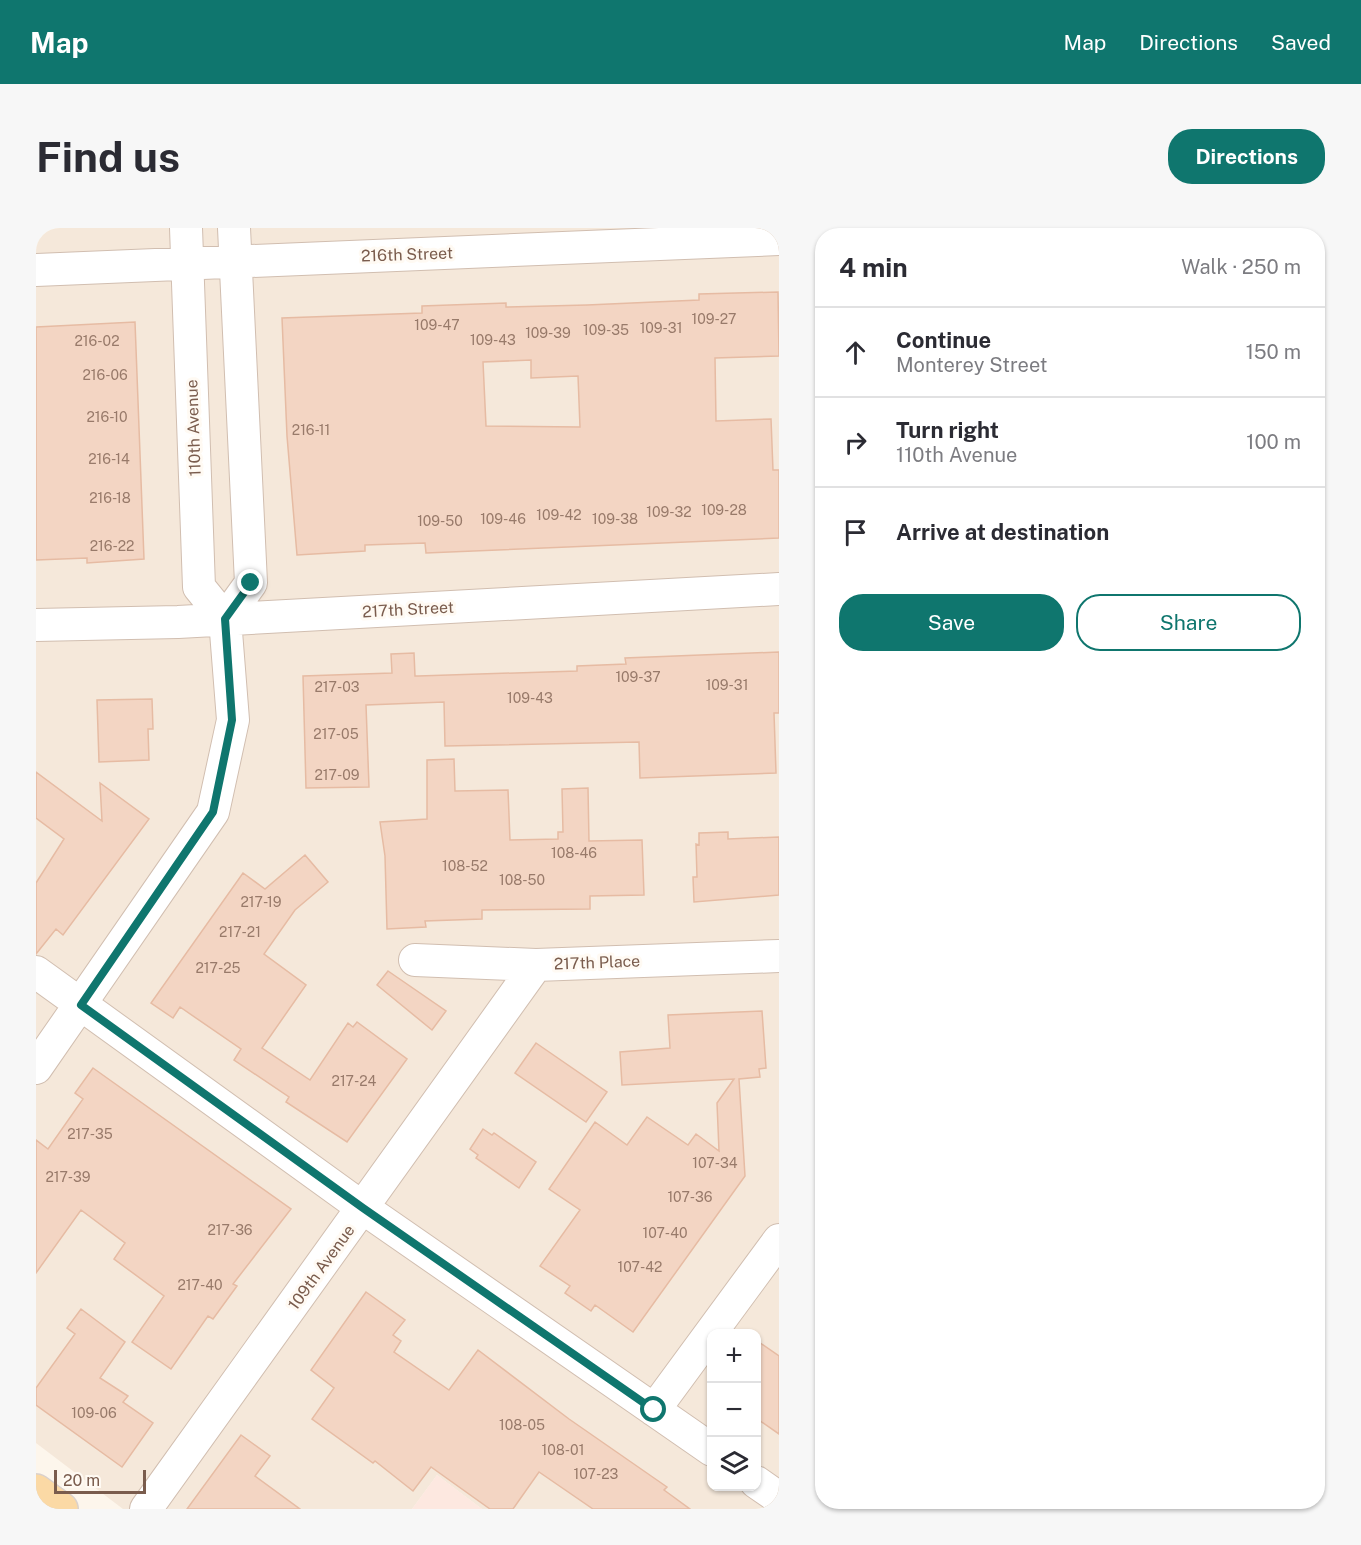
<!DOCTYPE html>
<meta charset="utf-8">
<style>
:root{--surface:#fff;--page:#f7f7f7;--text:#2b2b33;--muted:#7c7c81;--line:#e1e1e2;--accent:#0f766e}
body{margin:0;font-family:"Public Sans",sans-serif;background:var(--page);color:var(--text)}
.controls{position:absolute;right:18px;bottom:18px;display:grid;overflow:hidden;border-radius:12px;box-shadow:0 2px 4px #0004}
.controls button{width:54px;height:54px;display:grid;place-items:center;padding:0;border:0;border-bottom:2px solid var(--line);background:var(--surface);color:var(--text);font:30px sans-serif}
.scale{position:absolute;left:18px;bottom:15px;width:92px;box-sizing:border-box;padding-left:6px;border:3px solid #7a5c4d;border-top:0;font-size:16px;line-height:21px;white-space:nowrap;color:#7a5c4d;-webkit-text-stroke:4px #fffaf3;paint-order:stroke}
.stop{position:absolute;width:18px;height:18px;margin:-14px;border:4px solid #0f766e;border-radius:50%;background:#fff}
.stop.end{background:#0f766e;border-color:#fff;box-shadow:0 2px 6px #0008}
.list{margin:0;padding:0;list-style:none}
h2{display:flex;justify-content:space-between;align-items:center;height:78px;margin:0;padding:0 24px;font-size:26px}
h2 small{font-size:20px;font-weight:400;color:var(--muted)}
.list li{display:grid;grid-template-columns:39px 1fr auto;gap:18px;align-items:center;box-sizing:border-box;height:90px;padding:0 24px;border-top:2px solid var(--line)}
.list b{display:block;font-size:22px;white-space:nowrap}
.list p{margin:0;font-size:20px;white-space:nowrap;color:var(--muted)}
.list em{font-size:20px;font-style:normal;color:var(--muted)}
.actions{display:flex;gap:12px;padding:18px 24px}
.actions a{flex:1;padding:14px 0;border:2px solid var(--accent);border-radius:24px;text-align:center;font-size:21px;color:var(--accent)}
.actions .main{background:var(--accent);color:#fff}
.icon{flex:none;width:33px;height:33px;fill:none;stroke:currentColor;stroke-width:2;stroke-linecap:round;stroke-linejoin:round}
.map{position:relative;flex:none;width:743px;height:1281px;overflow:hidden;border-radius:24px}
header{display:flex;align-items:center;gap:36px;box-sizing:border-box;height:84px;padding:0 30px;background:var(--accent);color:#fff}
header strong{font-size:28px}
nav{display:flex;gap:33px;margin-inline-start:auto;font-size:21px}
.intro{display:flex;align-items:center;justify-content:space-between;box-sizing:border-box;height:144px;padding:0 36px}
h1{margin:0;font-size:42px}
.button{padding:15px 27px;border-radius:24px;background:var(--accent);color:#fff;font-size:21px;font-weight:700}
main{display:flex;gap:36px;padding:0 36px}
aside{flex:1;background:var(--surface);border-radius:24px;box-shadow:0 2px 4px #0004}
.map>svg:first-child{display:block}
.residential{fill:#f5e8da;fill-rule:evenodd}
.commercial{fill:#fde8e0}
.building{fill:#f3d5c3;stroke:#e6bba3;stroke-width:1.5;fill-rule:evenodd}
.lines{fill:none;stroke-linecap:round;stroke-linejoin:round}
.street-casing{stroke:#d1beb0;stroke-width:34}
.primary-casing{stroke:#dad1cd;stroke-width:36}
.street{stroke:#fff;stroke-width:32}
.primary{stroke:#fbd9a5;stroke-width:33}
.route{stroke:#0f766e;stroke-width:8}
.labels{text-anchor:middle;stroke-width:6;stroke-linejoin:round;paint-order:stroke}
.number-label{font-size:14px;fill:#987a6a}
.street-label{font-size:16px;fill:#7a5c4d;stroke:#fffaf3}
</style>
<header>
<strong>Map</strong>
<nav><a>Map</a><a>Directions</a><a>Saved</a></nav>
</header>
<div class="intro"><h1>Find us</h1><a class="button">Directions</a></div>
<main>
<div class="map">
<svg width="743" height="1281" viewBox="0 0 743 1281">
<rect width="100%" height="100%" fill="#fdf6ec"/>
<path class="residential" d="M 0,0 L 743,0 L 743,1281 L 446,1281 L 401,1247 L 376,1281 L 87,1281 L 0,1215 ZM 676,1106 L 720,1106 L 720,1258 L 676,1258 Z"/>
<path class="commercial" d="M 401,1247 L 446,1281 L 376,1281 Z"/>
<path class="building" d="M 742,64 L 743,128 L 679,130 L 680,193 L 735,191 L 737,242 L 743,242 L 743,310 L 390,325 L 389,315 L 329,317 L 329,323 L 261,327 L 251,208 L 246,90 L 386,85 L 386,78 L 470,75 L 470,79 L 551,77 L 663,72 L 663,66 ZM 495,132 L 495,150 L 542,148 L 544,199 L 450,198 L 447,134 Z
M 99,94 L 108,331 L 51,335 L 51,330 L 0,332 L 0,99 Z
M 743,424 L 743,485 L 738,485 L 740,545 L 604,550 L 603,514 L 409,518 L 408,474 L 330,477 L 333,559 L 270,560 L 267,448 L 356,445 L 355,426 L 378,425 L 379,448 L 382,448 L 541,443 L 541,438 L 590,436 L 589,430 Z
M 116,471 L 117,501 L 112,501 L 113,532 L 63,534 L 61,472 Z
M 418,531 L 419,563 L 472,562 L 474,612 L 522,611 L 522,604 L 527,604 L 526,561 L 552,560 L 553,613 L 606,612 L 608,667 L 554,668 L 554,681 L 446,682 L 446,691 L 389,693 L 390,699 L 351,701 L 349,628 L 344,594 L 391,591 L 391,532 Z
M 0,544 L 66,593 L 64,555 L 113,591 L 27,707 L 20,701 L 0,726 L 0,655 L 28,611 L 0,590 Z
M 692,604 L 692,611 L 743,609 L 743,667 L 658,674 L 657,649 L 661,649 L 660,616 L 663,617 L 663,605 Z
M 269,627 L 292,654 L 259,682 L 228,726 L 270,757 L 226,820 L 274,852 L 312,795 L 317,799 L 321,794 L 371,831 L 311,914 L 250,874 L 253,869 L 198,832 L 205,821 L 144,779 L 137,790 L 115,775 L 207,645 L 229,661 Z
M 352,743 L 410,783 L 396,802 L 341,757 Z
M 726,783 L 730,840 L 723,841 L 724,849 L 703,851 L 709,948 L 597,1104 L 559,1077 L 555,1083 L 529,1065 L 534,1058 L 504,1038 L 544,982 L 513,961 L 559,894 L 591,917 L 611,889 L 652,917 L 660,906 L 683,923 L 681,875 L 698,851 L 586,857 L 584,824 L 634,820 L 632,787 Z
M 500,815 L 571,864 L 550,894 L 479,845 Z
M 57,840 L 255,981 L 197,1056 L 201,1058 L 177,1091 L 172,1088 L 135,1141 L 96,1114 L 128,1068 L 78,1031 L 89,1015 L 45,982 L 0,1045 L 0,912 L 12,921 L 47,871 L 39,865 Z
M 447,901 L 456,907 L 458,905 L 500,934 L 483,960 L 440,930 L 442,927 L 434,921 Z
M 330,1064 L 369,1092 L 357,1107 L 365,1113 L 358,1124 L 413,1162 L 442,1122 L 533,1191 L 631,1259 L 628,1262 L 654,1281 L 557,1281 L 503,1244 L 477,1281 L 454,1281 L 395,1239 L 377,1263 L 339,1233 L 337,1235 L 276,1191 L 298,1160 L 275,1142 Z
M 45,1081 L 89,1114 L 64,1150 L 92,1168 L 87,1174 L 117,1195 L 86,1239 L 0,1177 L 0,1160 L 39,1106 L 31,1100 Z
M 720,1112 L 743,1128 L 743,1206 L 720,1190 Z
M 205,1207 L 234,1228 L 219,1248 L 264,1281 L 151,1281 Z"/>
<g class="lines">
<g class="street-casing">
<path id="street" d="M 0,42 L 743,11
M 189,391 L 215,355 L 198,0
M 0,397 L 142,394 L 743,361
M 379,732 L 500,737 L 743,728
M 0,744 L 327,980 L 676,1222
M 0,840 L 177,584 L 197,492 L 189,391 L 163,359 L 150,0
M 618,1182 L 743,1012
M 720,1254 L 743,1270
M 110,1281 L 500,737"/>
</g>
<g class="primary-casing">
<path id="primary" d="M 0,1263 L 25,1281"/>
</g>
<use href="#street" class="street"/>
<use href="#primary" class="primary"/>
</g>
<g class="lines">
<path class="route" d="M 215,355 L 189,391 L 196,492 L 177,584 L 45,777 L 327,980 L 618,1182"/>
</g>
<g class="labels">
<g class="number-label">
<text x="678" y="96">109-27</text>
<text x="401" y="102">109-47</text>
<text x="625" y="105">109-31</text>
<text x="570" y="107">109-35</text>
<text x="512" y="110">109-39</text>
<text x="457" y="117">109-43</text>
<text x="61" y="118">216-02</text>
<text x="69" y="152">216-06</text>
<text x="71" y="194">216-10</text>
<text x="275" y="207">216-11</text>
<text x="73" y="236">216-14</text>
<text x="74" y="275">216-18</text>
<text x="688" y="287">109-28</text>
<text x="633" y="289">109-32</text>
<text x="523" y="292">109-42</text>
<text x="467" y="296">109-46</text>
<text x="579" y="296">109-38</text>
<text x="404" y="298">109-50</text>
<text x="76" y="323">216-22</text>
<text x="602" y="454">109-37</text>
<text x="691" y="462">109-31</text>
<text x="301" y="464">217-03</text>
<text x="494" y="475">109-43</text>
<text x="300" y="511">217-05</text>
<text x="301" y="552">217-09</text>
<text x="538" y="630">108-46</text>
<text x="429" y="643">108-52</text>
<text x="486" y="657">108-50</text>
<text x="225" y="679">217-19</text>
<text x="204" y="709">217-21</text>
<text x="182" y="745">217-25</text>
<text x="318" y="858">217-24</text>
<text x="54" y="911">217-35</text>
<text x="679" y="940">107-34</text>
<text x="32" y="954">217-39</text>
<text x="654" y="974">107-36</text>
<text x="194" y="1007">217-36</text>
<text x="629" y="1010">107-40</text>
<text x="604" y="1044">107-42</text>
<text x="164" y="1062">217-40</text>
<text x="58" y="1190">109-06</text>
<text x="486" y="1202">108-05</text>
<text x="527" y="1227">108-01</text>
<text x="560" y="1251">107-23</text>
</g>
<g class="street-label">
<text transform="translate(371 26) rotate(-2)" y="6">216th Street</text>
<text transform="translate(157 200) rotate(-92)" y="6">110th Avenue</text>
<text transform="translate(372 381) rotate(-3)" y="6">217th Street</text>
<text transform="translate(561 734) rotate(-2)" y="6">217th Place</text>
<text transform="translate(285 1039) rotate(-54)" y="6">109th Avenue</text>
</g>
</g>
</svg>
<div class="controls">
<button>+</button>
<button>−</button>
<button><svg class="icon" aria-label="layers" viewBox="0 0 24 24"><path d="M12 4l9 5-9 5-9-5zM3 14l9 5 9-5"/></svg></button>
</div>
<div class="scale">20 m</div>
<div class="stop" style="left:618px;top:1182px"></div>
<div class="stop end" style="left:215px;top:355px"></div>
</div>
<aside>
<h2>4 min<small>Walk · 250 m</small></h2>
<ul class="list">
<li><svg class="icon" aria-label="ahead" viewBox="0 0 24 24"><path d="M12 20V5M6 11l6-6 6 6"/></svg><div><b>Continue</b><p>Monterey Street</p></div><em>150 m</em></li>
<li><svg class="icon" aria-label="right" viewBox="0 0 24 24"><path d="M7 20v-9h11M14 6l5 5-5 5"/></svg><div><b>Turn right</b><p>110th Avenue</p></div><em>100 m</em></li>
<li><svg class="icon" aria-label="arrive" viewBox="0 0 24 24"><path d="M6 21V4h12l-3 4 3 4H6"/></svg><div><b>Arrive at destination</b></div></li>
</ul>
<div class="actions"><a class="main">Save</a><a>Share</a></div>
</aside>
</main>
